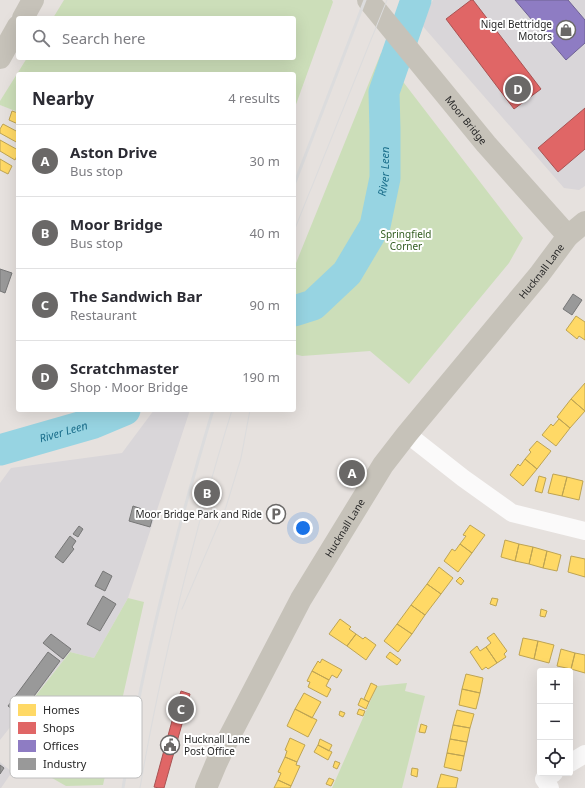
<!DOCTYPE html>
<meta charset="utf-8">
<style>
:root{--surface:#fff;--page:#f7f7f7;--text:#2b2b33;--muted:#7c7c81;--line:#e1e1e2;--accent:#6a6867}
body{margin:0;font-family:"Noto Sans",sans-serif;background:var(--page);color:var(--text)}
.controls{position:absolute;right:12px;bottom:12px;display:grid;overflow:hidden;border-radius:4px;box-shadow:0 4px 16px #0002}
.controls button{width:36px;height:36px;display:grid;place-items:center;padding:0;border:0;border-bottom:1px solid var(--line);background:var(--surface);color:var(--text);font:20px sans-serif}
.you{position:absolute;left:303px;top:528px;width:14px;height:14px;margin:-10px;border:3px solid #fff;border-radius:50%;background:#1a73e8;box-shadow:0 0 0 6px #1a73e833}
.badge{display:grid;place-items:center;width:26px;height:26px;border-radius:50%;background:var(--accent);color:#fff;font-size:13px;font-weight:700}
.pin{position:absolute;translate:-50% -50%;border:2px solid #fff;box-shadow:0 1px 4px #0006}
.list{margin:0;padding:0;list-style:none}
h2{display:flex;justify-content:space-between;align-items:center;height:52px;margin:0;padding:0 16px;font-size:17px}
h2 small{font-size:13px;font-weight:400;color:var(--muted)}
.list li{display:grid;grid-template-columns:26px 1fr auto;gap:12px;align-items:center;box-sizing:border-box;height:72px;padding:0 16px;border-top:1px solid var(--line)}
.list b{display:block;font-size:15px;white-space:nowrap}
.list p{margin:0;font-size:13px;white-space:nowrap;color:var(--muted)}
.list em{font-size:13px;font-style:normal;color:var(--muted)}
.icon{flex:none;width:22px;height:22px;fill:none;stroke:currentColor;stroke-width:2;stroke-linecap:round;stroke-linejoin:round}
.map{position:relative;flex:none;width:585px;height:788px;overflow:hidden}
.search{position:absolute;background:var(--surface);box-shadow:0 4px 16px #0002;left:16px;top:16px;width:280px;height:44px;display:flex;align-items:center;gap:10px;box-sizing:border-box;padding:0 14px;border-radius:4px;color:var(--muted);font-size:15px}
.panel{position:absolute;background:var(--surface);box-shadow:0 4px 16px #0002;left:16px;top:72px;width:280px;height:340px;border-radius:4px}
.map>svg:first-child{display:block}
.industrial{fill:#d9d6d9}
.green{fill:#ccdeb9}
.homes{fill:#ffd966;stroke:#bea453}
.shops{fill:#e06666;stroke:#a85353}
.offices{fill:#8e7cc3;stroke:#6f6294}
.industry{fill:#999;stroke:#777}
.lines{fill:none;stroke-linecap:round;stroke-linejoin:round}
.river{stroke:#97d4e2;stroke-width:31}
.minor{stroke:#fbfafa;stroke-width:18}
.major{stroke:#c6c2b9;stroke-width:22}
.tram{stroke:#dcdcdd;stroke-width:1}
.rail{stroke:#dcdcdd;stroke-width:3}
.labels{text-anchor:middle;stroke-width:4;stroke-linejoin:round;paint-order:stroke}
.poi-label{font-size:10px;fill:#272727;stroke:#fff;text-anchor:end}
.street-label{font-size:10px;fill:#272727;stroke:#fff}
.park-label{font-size:10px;fill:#315c1f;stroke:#fff}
.water-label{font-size:11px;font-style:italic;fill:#196d8a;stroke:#fff}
.key{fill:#fff;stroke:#bebebe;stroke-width:1}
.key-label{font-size:11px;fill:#272727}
</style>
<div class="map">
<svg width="585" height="788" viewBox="0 0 585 788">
<rect width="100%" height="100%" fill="#e6e1de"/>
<path class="industrial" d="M 433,0 L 585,0 L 585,186 L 579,190 L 564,188 L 420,23 Z
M 154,410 L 190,410 L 128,598 L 94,658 L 70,652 L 0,740 L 0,483 L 11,468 L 122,453 Z
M 0,762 L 12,772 L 1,788 L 0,788 Z"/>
<path class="green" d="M 64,0 L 332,0 L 333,2 L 294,110 L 294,74 L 18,74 L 18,112 L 0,105 L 0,101 L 27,58 L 294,58 L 294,18 L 53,18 Z
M 381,53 L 523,238 L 509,263 L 409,384 L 370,351 L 302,356 L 294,354 L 294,268 Z
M 128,598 L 144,602 L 103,785 L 66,786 L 17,758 L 46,724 L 30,703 L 70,652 L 94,658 Z
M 407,683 L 405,691 L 425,696 L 402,788 L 332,788 L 377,686 Z"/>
<path class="homes" d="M 12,111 L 18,113 L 18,124 L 9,120 Z
M 3,124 L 18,132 L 18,143 L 0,133 L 0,129 Z
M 0,140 L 18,150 L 18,154 L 15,160 L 0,151 Z
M 0,159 L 12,166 L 8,174 L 0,170 Z
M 576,316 L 585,322 L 585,340 L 579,336 L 577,339 L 566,330 Z
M 585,383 L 585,411 L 571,399 Z
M 571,399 L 585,411 L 570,428 L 557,417 Z
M 559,419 L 570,428 L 556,446 L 542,435 L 551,424 L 553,426 Z
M 537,441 L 551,451 L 537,469 L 525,459 L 531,452 L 529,450 Z
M 525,459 L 537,469 L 523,486 L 510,475 L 518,464 L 520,466 Z
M 553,474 L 567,477 L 562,496 L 548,493 Z
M 539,476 L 546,478 L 542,493 L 535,491 Z
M 567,477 L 583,481 L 579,500 L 562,496 Z
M 470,525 L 485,535 L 472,553 L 460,544 L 466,536 L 463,535 Z
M 505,540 L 519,544 L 515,561 L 501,557 Z
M 460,544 L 472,553 L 458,572 L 444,561 L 452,549 L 455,551 Z
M 519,544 L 533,547 L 529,564 L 515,561 Z
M 533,547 L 547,551 L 543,568 L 529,564 Z
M 547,551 L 561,555 L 557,571 L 543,568 Z
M 571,556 L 585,559 L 585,577 L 568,572 Z
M 439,567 L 453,578 L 441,594 L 427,584 Z
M 460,577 L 464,581 L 461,585 L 456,581 Z
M 427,584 L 441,594 L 425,615 L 411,605 Z
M 492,598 L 498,599 L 496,606 L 490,604 Z
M 411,605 L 425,615 L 412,634 L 397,624 Z
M 541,609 L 547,611 L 545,617 L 540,616 Z
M 340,619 L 351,627 L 349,629 L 356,634 L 347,646 L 329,634 Z
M 397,624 L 412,634 L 398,652 L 384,641 Z
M 494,633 L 507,651 L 504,654 L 506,657 L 497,663 L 486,647 L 491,643 L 487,638 Z
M 356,634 L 363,639 L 365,637 L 376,645 L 366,660 L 347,646 Z
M 523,638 L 538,641 L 534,659 L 519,655 Z
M 538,641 L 554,645 L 549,663 L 534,659 Z
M 477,646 L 480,651 L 486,647 L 497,663 L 488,669 L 486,667 L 482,670 L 470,652 Z
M 561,649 L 575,653 L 571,669 L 557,666 Z
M 390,652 L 401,660 L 397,665 L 386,657 Z
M 575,653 L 585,655 L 585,673 L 571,669 Z
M 322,659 L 342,670 L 337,678 L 332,675 L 329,680 L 312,671 L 318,661 L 320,663 Z
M 312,671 L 329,680 L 326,686 L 331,689 L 327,697 L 308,687 L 310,682 L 307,681 Z
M 466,674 L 483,678 L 480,693 L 462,689 Z
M 371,683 L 377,686 L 369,702 L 364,699 Z
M 462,689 L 480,693 L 476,709 L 459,705 Z
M 304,693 L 321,702 L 312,718 L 295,709 Z
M 361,698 L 369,702 L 366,709 L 358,705 Z
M 295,709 L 317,720 L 308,737 L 287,726 Z
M 359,709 L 365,711 L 363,716 L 357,714 Z
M 457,710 L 474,714 L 470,728 L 453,725 Z
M 340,711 L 345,713 L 343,717 L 339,715 Z
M 421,724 L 427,726 L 425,733 L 419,732 Z
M 453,725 L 470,728 L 467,742 L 450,739 Z
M 290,738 L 305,745 L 297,762 L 285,757 L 287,751 L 285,750 Z
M 320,739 L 332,745 L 329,751 L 318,745 Z
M 450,739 L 467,742 L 464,756 L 447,753 Z
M 318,745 L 332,752 L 328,760 L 314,752 Z
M 447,753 L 464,756 L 461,771 L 444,767 Z
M 285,757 L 297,762 L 296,765 L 300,766 L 291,786 L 278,780 L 281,773 L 278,772 Z
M 335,761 L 340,763 L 337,769 L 333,767 Z
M 412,768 L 418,769 L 417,777 L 411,775 Z
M 441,774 L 458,778 L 456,788 L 437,788 Z
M 329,778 L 334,780 L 331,786 L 326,784 Z
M 278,780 L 291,786 L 290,788 L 274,788 Z"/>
<path class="shops" d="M 471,0 L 473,0 L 541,89 L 514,109 L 446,19 Z
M 585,108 L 585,149 L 558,172 L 538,148 Z
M 181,691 L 190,694 L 182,724 L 172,721 Z
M 172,721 L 182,724 L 164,788 L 159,788 L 154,787 Z"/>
<path class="offices" d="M 515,0 L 568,0 L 585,20 L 585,43 L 566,60 Z"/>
<path class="industry" d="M 0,269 L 12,273 L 5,293 L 0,291 Z
M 573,294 L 582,300 L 572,315 L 563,309 Z
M 133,506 L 154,513 L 150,527 L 129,521 Z
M 79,526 L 83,529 L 78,537 L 73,534 Z
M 70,536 L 76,541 L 72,547 L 74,549 L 63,563 L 55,557 Z
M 103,571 L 112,576 L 105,591 L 95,586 Z
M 103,596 L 116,604 L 100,631 L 87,624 Z
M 51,634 L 71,649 L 63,659 L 43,643 Z
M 48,652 L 60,661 L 20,715 L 8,706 Z
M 0,765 L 4,768 L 0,774 Z"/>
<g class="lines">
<g class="river">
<path id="s1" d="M 294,311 L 313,305 L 347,273 L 375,226 L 385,178 L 385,130 L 384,92 L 416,0"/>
<path id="s2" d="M 0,450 L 94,423 L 125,410"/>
</g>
<path class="minor" d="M 407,434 L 463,478 L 512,513 L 585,531
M 570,763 L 585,754
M 550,788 L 544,779 L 554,773"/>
<g class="major">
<path id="s3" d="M 368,0 L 486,144 L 568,236"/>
<path d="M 23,18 L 33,0"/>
<path d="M 0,58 L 18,26"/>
<path id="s4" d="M 206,788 L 216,764 L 224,747 L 301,599 L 383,465 L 407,434 L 539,275 L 568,236 L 585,222"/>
</g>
<path class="tram" d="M 294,231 L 387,0
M 182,609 L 226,507 L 241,458 L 250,410
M 140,788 C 162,660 194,534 232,410"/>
<path class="rail" d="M 294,185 L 365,0
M 123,788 C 129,753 135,718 142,683 C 161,591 186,500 213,410"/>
</g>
<defs>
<g id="shop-ring" transform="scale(1)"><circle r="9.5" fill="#fff" stroke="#6a6867" stroke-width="1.5"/><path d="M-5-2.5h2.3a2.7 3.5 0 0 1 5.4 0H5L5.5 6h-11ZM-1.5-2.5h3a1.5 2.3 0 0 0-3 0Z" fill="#6a6867"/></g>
<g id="parking-ring" transform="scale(1)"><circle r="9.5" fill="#fff" stroke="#6a6867" stroke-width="1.5"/><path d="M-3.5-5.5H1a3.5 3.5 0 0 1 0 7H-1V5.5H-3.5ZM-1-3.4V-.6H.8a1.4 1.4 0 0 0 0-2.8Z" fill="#6a6867"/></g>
<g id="civic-ring" transform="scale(1)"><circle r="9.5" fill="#fff" stroke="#6a6867" stroke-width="1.5"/><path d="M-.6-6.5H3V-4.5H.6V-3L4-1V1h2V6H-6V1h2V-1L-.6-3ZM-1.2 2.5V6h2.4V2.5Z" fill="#6a6867"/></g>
</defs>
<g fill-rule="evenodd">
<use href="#shop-ring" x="566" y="30"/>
<use href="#parking-ring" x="276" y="514"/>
<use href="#civic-ring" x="170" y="745"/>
</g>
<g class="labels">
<g class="poi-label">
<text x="552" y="28">Nigel Bettridge<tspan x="552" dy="12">Motors</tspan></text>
<text x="262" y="518">Moor Bridge Park and Ride</text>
<text x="184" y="743" text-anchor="start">Hucknall Lane<tspan x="184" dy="12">Post Office</tspan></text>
</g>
<g class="street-label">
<text dy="4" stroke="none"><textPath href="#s3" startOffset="155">Moor Bridge</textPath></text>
<text dy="4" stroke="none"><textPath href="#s4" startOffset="619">Hucknall Lane</textPath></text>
<text dy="4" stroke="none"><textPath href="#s4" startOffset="295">Hucknall Lane</textPath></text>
</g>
<g class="park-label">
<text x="406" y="238">Springfield<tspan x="406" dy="12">Corner</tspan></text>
</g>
<g class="water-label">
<text dy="4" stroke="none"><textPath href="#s1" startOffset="177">River Leen</textPath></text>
<text dy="4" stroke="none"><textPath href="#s2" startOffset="66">River Leen</textPath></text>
</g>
</g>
<rect x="10" y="696" width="132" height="82" rx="6" class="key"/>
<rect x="18" y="704" width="18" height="12" fill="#ffd966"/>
<rect x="18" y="722" width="18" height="12" fill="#e06666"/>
<rect x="18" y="740" width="18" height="12" fill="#8e7cc3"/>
<rect x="18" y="758" width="18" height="12" fill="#999"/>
<g class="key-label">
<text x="43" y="714">Homes</text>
<text x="43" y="732">Shops</text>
<text x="43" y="750">Offices</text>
<text x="43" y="768">Industry</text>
</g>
</svg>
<div class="controls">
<button>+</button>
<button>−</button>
<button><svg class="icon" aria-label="locate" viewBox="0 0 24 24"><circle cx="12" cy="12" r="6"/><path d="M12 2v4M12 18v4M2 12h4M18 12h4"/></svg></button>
</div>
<div class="you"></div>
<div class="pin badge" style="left:352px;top:473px">A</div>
<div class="pin badge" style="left:207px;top:493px">B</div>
<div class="pin badge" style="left:181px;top:709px">C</div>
<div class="pin badge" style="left:518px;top:89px">D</div>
<div class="search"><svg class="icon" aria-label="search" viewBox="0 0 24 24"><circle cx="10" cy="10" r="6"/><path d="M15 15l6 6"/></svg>Search here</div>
<section class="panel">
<h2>Nearby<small>4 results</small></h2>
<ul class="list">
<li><span class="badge">A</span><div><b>Aston Drive</b><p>Bus stop</p></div><em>30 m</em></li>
<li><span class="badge">B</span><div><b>Moor Bridge</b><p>Bus stop</p></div><em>40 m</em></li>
<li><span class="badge">C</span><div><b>The Sandwich Bar</b><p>Restaurant</p></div><em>90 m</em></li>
<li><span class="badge">D</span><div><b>Scratchmaster</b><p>Shop · Moor Bridge</p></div><em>190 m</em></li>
</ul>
</section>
</div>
